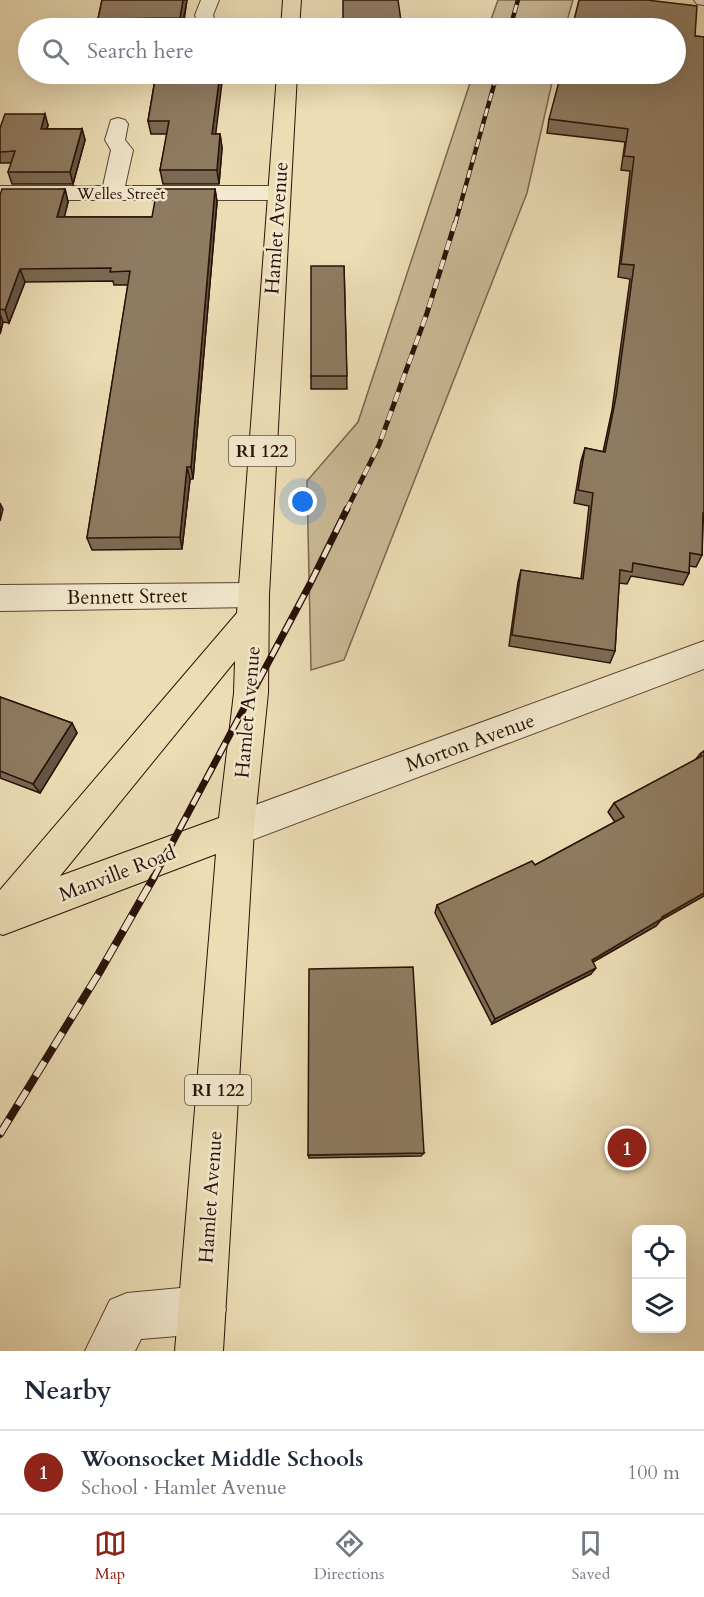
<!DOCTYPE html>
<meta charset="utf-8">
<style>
:root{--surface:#fff;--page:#f2f2f3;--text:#1f2937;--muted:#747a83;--line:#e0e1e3;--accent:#8f2418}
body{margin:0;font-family:Cardo,serif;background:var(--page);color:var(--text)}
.controls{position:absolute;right:18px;bottom:18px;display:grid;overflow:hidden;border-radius:12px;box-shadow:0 6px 24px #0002}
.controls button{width:54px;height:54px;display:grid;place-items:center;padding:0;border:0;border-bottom:2px solid var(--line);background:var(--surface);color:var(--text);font:30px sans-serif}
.you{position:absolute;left:303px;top:502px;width:21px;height:21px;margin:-15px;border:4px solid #fff;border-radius:50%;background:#1a73e8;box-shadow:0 0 0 9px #1a73e833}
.badge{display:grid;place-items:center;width:39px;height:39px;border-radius:50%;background:var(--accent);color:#fff;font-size:20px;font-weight:700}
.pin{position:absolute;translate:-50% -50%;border:3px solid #fff;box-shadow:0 2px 6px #0006}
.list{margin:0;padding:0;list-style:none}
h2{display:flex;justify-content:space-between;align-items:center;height:78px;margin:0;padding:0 24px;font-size:26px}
h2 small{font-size:20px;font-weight:400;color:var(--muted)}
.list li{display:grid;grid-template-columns:39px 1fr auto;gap:18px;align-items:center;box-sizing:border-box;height:84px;padding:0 24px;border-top:2px solid var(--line)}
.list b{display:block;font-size:22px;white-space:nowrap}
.list p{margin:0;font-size:20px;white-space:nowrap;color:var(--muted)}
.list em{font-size:20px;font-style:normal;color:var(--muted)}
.icon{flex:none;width:33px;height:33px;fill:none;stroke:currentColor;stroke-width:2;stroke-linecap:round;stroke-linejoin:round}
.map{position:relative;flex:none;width:704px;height:1351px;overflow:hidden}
.search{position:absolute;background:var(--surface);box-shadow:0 6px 24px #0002;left:18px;right:18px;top:18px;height:66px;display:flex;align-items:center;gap:15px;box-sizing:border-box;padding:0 21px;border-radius:33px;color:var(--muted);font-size:22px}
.sheet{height:162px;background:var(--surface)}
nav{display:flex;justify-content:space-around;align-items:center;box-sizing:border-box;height:84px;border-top:2px solid var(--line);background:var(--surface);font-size:16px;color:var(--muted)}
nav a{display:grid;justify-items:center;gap:3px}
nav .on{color:var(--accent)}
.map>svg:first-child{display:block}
.green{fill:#cbba97;stroke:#7a664f;stroke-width:1.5}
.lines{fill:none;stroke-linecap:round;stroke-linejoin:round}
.minor-casing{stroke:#5a4432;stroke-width:2}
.major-casing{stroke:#2a1107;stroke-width:2}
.minor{fill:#f3e9cf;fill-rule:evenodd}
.major{fill:#ecddb5;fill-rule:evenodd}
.rail-far3-casing{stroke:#2a1107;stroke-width:4.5}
.rail-far2-casing{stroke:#2a1107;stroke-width:5}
.rail-far1-casing{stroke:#2a1107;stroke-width:7}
.rail-casing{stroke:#2a1107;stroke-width:8}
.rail-far3{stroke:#f3e9cf;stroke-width:3;stroke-dasharray:8;stroke-linecap:butt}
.rail-far2{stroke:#f3e9cf;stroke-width:4;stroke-dasharray:10;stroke-linecap:butt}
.rail-far1{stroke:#f3e9cf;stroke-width:4.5;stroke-dasharray:14;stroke-linecap:butt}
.rail{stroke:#f3e9cf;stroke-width:6;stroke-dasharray:17;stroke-linecap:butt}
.wall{fill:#7b6a53;stroke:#2a1107;stroke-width:1.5}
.shaded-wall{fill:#645644;stroke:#2a1107;stroke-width:1.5}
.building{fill:#8f7b61;stroke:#2a1107;stroke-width:1.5}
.labels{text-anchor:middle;stroke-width:5;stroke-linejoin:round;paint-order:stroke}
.far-street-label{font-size:16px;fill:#2a1107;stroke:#f3e9cf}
.shield{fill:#f3e9cf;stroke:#665243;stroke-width:1.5}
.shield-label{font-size:18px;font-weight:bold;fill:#2a1107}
.street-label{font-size:20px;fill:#2a1107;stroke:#f3e9cf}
</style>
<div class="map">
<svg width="704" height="1351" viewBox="0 0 704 1351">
<rect width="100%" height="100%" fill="#ecddb5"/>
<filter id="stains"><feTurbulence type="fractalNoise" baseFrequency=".00333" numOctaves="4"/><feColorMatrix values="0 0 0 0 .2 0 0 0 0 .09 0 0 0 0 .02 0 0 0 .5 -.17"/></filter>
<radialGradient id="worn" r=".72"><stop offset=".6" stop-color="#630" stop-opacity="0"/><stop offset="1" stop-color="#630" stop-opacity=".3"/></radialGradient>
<path class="green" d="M 498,0 L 573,0 L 565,28 L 488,28 Z
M 473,74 L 554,74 L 527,193 L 344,660 L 311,670 L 307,481 L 358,422 Z"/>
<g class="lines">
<g class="minor-casing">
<path id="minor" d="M 201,0 L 219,0 L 213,15 L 217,28 L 199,28 L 195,15 Z
M 694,0 L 704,0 L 704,5 L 697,4 Z
M 118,118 L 125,120 L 128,124 L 125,140 L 133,150 L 125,186 L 278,186 L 286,188 L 289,193 L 286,198 L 278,200 L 0,200 L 0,186 L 103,186 L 111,150 L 105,140 L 111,120 Z
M 253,583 L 264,586 L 269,595 L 264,604 L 253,607 L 0,611 L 0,585 Z
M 704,641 L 704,669 L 236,846 L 223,841 L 218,829 L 223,817 L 236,812 Z
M 202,1286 L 219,1293 L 226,1310 L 219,1327 L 202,1334 L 141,1339 L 135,1351 L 85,1351 L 110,1300 L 127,1293 Z"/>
</g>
<g class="major-casing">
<path id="major" d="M 283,0 L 301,0 L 299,28 L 281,28 Z
M 277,74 L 297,74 L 269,595 L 268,693 L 254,829 L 223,1351 L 175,1351 L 216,854 L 3,935 L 0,934 L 0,890 L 237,613 ZM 235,661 L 234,693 L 219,818 L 60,876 Z"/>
</g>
<use href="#minor" class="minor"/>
<use href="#major" class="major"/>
<g class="rail-far3-casing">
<path id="rail-far3" d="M 510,28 L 518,0
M 455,224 L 497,74"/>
</g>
<g class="rail-far2-casing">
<path id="rail-far2" d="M 346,511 L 379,445 L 427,313 L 455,223"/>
</g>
<g class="rail-far1-casing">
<path id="rail-far1" d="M 153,879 L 310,584 L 347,509"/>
</g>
<g class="rail-casing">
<path id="rail" d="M 0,1134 L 99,973 L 154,877"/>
</g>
<use href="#rail-far3" class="rail-far3"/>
<use href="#rail-far2" class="rail-far2"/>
<use href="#rail-far1" class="rail-far1"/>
<use href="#rail" class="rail"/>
</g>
<path class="wall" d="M 102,0 L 187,0 L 183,28 L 100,28 L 98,19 Z
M 695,36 L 704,37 L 704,521 L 703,523 L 702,555 L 696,567 L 689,566 L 689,573 L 683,585 L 631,576 L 627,584 L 619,583 L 615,651 L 610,663 L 509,646 L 518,582 L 521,570 L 581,579 L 589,506 L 574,503 L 581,461 L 585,448 L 603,452 L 612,410 L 630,279 L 618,277 L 630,171 L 621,170 L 625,142 L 547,133 L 549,119 Z
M 156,74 L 216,134 L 220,134 L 222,148 L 219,184 L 163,184 L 160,170 L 167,134 L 151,134 L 148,121 Z
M 48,125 L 47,129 L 82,129 L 85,140 L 73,184 L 12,184 L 8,172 L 12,163 L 0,163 L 0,128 Z
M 65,189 L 68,202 L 64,217 L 152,217 L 215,189 L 217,202 L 193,479 L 190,479 L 182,549 L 92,550 L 87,538 L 128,285 L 114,285 L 113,281 L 25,282 L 9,323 L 3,322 L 0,334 L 0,195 Z
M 344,266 L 347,389 L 311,389 L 311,376 Z
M 0,697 L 72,723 L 77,733 L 40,793 L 0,778 Z
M 704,751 L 704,896 L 661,920 L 656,926 L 593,962 L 591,974 L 492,1024 L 435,913 L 437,905 L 535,865 L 615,822 L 608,812 L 614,803 L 695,760 L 700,754 Z
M 424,1153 L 421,1156 L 309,1158 L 308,1155 Z"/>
<path class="shaded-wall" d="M 183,0 L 187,0 L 182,28 L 180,18 Z
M 220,74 L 223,74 L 214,148 L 212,134 Z
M 45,114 L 48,125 L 44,140 L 41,129 Z
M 82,129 L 85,140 L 73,184 L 70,172 Z
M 220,134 L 222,148 L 219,184 L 217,170 Z
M 65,189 L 68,202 L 61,231 L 57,217 Z
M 215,189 L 217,202 L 193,479 L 191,467 Z
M 20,269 L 25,282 L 9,323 L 5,310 Z
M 0,314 L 3,322 L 0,334 Z
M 187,467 L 190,479 L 182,549 L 180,537 Z
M 0,503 L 3,509 L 0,521 Z
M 72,723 L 77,733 L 40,793 L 33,784 Z
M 704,893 L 704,896 L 661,920 L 656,926 L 586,966 L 592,960 L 662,917 Z
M 596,968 L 591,974 L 492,1024 L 495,1019 Z"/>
<path class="building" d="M 102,0 L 183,0 L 180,18 L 98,19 Z
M 343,0 L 398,0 L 402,28 L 343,28 Z
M 579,0 L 647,0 L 697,6 L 695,36 L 704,37 L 704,513 L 703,513 L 702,555 L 690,553 L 689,573 L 633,563 L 632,572 L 620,570 L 615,651 L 512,635 L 521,570 L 583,579 L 593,493 L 578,490 L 585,448 L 605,452 L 616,397 L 634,265 L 621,264 L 634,157 L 624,156 L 628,129 L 549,119 L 561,74 L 675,74 L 675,28 L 572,28 Z
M 156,74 L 220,74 L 212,134 L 220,134 L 217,170 L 160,170 L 169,121 L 148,121 Z
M 5,114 L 45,114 L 41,129 L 82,129 L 70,172 L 8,172 L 15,151 L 0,152 L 0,128 Z
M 2,189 L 65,189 L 57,217 L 152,217 L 157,189 L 215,189 L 191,467 L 187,467 L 180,537 L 87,538 L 130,271 L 110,272 L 111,268 L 20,269 L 5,310 L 0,309 L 0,195 Z
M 311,266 L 344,266 L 347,376 L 311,376 Z
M 0,697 L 72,723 L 33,784 L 0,771 Z
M 704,751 L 704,893 L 662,917 L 663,918 L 592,960 L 596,968 L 495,1019 L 437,905 L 532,861 L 535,865 L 624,817 L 614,803 L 702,756 L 700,754 Z
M 413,967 L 424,1153 L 308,1155 L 309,969 Z"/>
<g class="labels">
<g class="far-street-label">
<text x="121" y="199">Welles Street</text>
</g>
<g class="shield">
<rect x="229" y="436" width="66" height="30" rx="4.5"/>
<rect x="185" y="1075" width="66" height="30" rx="4.5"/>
</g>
<g class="shield-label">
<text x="262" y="457">RI 122</text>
<text x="218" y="1096">RI 122</text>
</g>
<g class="street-label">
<text transform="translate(276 228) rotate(-86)" y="7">Hamlet Avenue</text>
<text transform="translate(127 596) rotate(-1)" y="7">Bennett Street</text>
<text transform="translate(247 712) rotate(-85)" y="7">Hamlet Avenue</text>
<text transform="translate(470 742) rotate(-20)" y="7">Morton Avenue</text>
<text transform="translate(117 873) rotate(-21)" y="7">Manville Road</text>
<text transform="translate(210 1197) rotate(-86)" y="7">Hamlet Avenue</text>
</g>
</g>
<rect width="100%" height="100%" filter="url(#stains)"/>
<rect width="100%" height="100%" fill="url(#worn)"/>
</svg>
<div class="controls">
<button><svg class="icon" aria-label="locate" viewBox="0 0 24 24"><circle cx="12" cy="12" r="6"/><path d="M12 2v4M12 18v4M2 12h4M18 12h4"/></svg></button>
<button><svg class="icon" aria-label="layers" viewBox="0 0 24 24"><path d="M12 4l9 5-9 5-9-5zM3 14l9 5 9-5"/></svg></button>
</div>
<div class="you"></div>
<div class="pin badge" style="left:627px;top:1148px">1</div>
<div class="search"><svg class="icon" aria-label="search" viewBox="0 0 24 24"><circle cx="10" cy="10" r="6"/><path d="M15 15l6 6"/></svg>Search here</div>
</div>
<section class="sheet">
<h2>Nearby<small></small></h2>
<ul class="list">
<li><span class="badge">1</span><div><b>Woonsocket Middle Schools</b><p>School · Hamlet Avenue</p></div><em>100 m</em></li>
</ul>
</section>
<nav>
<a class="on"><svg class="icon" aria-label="map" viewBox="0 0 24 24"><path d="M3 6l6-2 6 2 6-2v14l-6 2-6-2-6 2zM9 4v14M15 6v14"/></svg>Map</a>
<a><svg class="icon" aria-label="directions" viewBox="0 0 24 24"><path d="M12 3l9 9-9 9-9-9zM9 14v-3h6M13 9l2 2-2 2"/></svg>Directions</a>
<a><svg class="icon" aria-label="saved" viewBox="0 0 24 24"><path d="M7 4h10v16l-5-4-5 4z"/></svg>Saved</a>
</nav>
